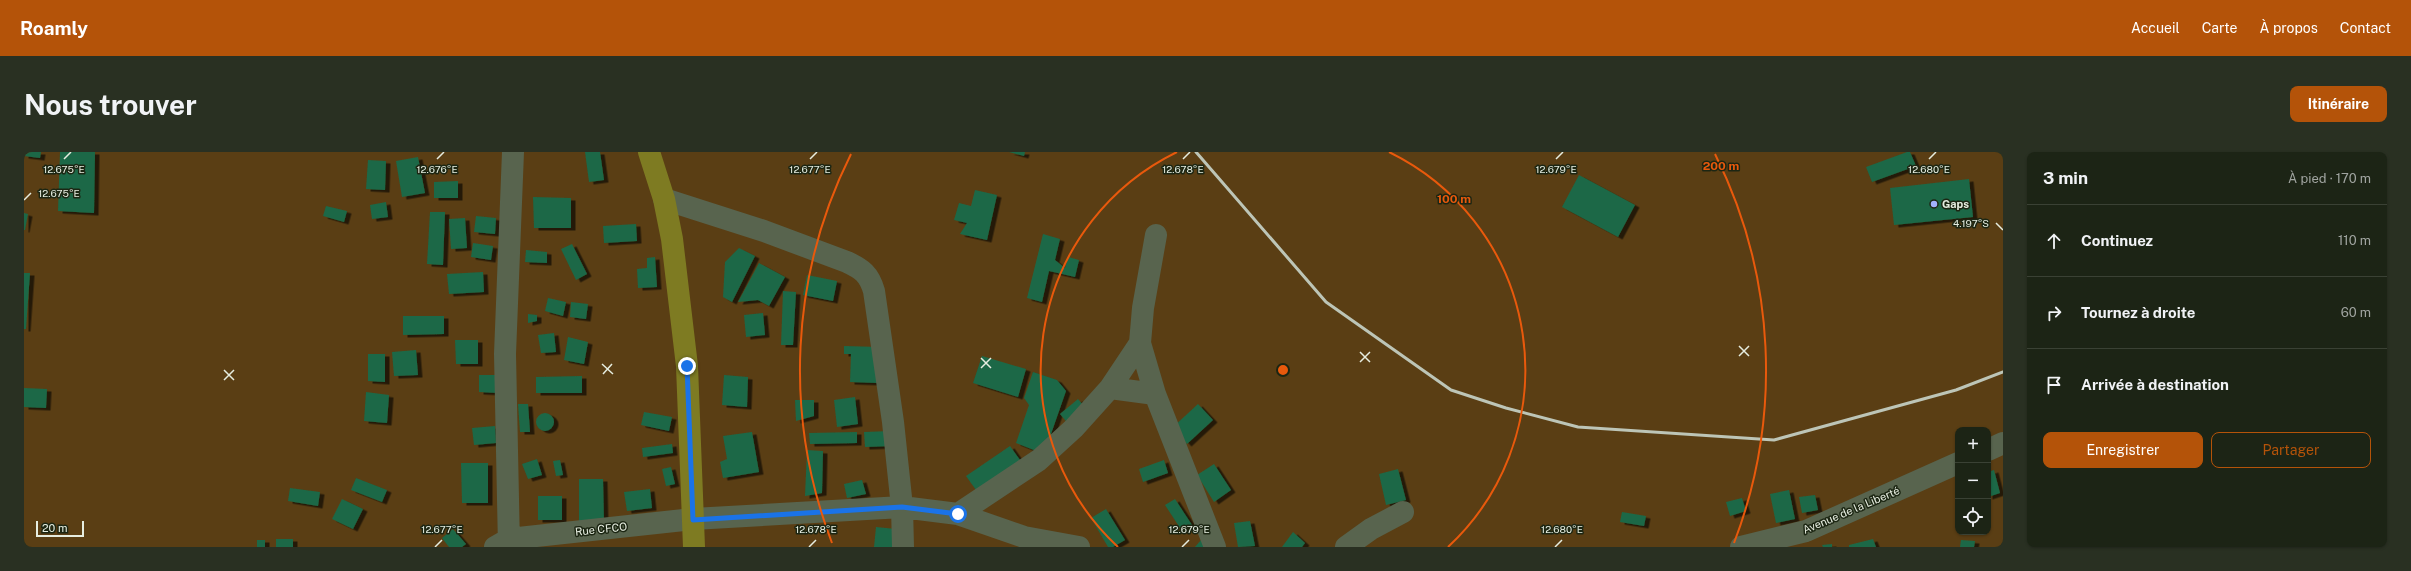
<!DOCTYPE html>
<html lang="fr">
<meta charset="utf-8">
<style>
:root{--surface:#1c2415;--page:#293022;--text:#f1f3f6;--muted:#a0a4a0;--line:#3a4134;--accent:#b45309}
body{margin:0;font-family:"Public Sans",sans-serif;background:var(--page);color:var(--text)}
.controls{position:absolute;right:12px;bottom:12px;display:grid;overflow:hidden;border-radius:8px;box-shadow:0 1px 3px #0004}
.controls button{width:36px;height:36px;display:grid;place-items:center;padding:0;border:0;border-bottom:1px solid var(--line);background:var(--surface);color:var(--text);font:20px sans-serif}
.scale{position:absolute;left:12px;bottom:10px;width:48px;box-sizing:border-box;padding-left:4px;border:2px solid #e6ede0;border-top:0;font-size:11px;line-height:14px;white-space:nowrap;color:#e6ede0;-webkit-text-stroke:3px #1c2613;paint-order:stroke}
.stop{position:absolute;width:12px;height:12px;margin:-9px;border:3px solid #1a73e8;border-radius:50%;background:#fff}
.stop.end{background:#1a73e8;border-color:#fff;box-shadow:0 1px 4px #0008}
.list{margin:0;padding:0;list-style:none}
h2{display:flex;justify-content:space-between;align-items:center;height:52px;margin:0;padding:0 16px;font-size:17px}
h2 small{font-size:13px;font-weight:400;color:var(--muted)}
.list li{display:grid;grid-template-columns:26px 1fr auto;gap:12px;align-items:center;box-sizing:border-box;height:72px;padding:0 16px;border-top:1px solid var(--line)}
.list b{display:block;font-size:15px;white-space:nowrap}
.list em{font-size:13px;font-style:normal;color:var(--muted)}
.actions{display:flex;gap:8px;padding:12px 16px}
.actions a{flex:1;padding:9px 0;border:1px solid var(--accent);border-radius:8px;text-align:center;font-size:14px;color:var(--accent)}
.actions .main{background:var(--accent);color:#fff}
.icon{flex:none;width:22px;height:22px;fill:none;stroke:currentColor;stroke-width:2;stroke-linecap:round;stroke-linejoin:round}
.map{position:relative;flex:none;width:1979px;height:395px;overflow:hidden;border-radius:8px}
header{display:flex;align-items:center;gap:24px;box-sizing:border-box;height:56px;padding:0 20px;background:var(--accent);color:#fff}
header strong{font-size:19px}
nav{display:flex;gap:22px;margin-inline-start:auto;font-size:14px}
.intro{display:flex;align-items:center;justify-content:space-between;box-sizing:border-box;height:96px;padding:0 24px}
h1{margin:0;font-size:28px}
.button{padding:10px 18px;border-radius:8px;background:var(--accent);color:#fff;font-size:14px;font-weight:700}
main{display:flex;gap:24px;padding:0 24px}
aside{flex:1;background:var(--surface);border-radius:8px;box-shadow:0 1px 3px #0004}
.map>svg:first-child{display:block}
.green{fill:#5a3e14;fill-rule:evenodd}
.building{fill:#1c6846;filter:url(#shadow)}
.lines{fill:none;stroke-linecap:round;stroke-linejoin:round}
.minor{stroke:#58644e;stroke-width:22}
.major{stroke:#7e7b22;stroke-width:22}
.rail{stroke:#bdc5b7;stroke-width:3}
.route{stroke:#1a73e8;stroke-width:5}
.ticks{fill:none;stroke:#e6ede0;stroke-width:1.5}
.ring{fill:none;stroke:#e8590c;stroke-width:2}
.poi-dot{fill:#a3b2fd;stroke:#1c2613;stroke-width:1.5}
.labels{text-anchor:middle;stroke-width:3;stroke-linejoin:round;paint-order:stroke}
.poi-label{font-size:11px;font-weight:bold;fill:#e6ede0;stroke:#1c2613;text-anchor:start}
.street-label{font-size:11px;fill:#e6ede0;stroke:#1c2613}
.ticks-label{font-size:10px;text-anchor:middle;fill:#e6ede0;stroke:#1c2613;stroke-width:3;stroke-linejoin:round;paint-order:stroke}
.centre{fill:#e8590c;stroke:#1c2613;stroke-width:2}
.ring-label{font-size:12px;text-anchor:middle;font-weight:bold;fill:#e8590c;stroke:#1c2613;stroke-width:3;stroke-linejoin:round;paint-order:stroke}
</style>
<header>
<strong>Roamly</strong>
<nav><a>Accueil</a><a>Carte</a><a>À propos</a><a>Contact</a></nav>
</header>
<div class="intro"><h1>Nous trouver</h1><a class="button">Itinéraire</a></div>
<main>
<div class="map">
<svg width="1979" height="395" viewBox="0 0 1979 395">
<defs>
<filter id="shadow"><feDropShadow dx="4.5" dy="2.5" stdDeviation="0" flood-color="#0009"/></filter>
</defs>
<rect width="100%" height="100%" fill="#26301c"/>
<path class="green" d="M 0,0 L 1979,0 L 1979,395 L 0,395 ZM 1934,278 L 1964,278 L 1964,380 L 1934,380 Z"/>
<path class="building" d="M 0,0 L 17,0 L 16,6 L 0,4 Z
M 36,0 L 71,0 L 70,61 L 34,59 Z
M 561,0 L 576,0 L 580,28 L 565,30 Z
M 985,0 L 1001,0 L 1000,4 Z
M 1883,0 L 1886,0 L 1892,14 L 1848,30 L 1842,15 Z
M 394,5 L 401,41 L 378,45 L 372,9 Z
M 344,8 L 362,9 L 361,38 L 342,37 Z
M 1555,23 L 1611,53 L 1594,85 L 1538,55 Z
M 1945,27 L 1949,65 L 1870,73 L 1866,36 Z
M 434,29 L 434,46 L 410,46 L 410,30 Z
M 951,38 L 973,43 L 963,88 L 936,82 L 943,71 L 930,68 L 935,51 L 947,54 Z
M 509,45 L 547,46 L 547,76 L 510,76 Z
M 362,50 L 364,65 L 348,67 L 346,53 Z
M 302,54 L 323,59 L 320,70 L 299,64 Z
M 406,60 L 421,60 L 419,113 L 403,112 Z
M 0,61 L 4,62 L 1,78 L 0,78 Z
M 452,64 L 472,66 L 471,82 L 450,80 Z
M 441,66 L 443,96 L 427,97 L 425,67 Z
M 612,72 L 613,89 L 580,91 L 579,74 Z
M 1019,82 L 1036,87 L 1031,108 L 1041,116 L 1044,105 L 1055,108 L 1051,125 L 1025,119 L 1018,150 L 1003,146 Z
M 449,91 L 469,94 L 467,108 L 447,105 Z
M 548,92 L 563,122 L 552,128 L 537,97 Z
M 715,96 L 731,104 L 708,150 L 699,145 L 701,110 Z
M 502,98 L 523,100 L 523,111 L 501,110 Z
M 631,105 L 633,135 L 614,136 L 613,117 L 623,116 L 623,106 Z
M 735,111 L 761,125 L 745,154 L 734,148 L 714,150 Z
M 459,120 L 460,140 L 425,142 L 423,122 Z
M 0,121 L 6,121 L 2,177 L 0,177 Z
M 783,123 L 813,129 L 809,149 L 779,143 Z
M 759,139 L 772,140 L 769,193 L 757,193 Z
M 524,146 L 542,150 L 539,164 L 521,159 Z
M 547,150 L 564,152 L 562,167 L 546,165 Z
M 739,161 L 741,183 L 722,185 L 720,163 Z
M 504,162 L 513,163 L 513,169 L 504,171 Z
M 379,164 L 420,164 L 420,182 L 379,183 Z
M 530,181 L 532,200 L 517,201 L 514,183 Z
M 544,185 L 564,190 L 560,212 L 540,208 Z
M 431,188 L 454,188 L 454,212 L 432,212 Z
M 820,194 L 855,195 L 854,231 L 826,230 L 827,202 L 820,202 Z
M 392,198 L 394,223 L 370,224 L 368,200 Z
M 344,202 L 361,202 L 361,230 L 344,229 Z
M 958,204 L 1002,217 L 994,245 L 949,231 Z
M 1009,220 L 1033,228 L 1042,239 L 1020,302 L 992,291 L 1005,253 L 1000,246 Z
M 455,223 L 474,223 L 474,241 L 455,240 Z
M 700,223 L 724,225 L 723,255 L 698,253 Z
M 558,224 L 558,241 L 512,241 L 512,225 Z
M 0,236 L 23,237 L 22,256 L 0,255 Z
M 342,240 L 365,243 L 363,271 L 340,269 Z
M 831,245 L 834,272 L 813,275 L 810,248 Z
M 1054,247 L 1064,259 L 1046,274 L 1036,262 Z
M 771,248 L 790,248 L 790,264 L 772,269 Z
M 494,252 L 504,252 L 506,280 L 496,280 Z
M 1174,252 L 1189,268 L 1163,292 L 1148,276 Z
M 620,260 L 648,265 L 645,279 L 617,273 Z
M512 270a9 9 0 1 1 18 0a9 9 0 1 1-18 0Z
M 471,274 L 472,291 L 450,293 L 448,276 Z
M 867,279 L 867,294 L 841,295 L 840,280 Z
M 728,280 L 735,320 L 699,326 L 696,310 L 703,307 L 699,284 Z
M 833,280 L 833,291 L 786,292 L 785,281 Z
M 648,292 L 649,301 L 619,305 L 618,296 Z
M 986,294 L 1001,315 L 957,345 L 942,324 Z
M 783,298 L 799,299 L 798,341 L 781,344 Z
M 513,307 L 518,323 L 504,327 L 498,312 Z
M 536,308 L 539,323 L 532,324 L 529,309 Z
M 1140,308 L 1144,321 L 1119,330 L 1115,317 Z
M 437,311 L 464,311 L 464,351 L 438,351 Z
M 1190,312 L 1207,338 L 1190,350 L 1173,323 Z
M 647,315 L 651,332 L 642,334 L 638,317 Z
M 1374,317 L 1382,348 L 1362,353 L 1355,322 Z
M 1970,318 L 1976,341 L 1964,345 L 1964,320 Z
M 332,326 L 363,338 L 358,350 L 327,338 Z
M 555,327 L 579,327 L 580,371 L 555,371 Z
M 838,328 L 842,342 L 823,346 L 820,332 Z
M 266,336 L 296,340 L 294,354 L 264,349 Z
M 626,337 L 628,356 L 603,359 L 600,340 Z
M 1765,338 L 1771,367 L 1752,371 L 1746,342 Z
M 1791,343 L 1794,358 L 1778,361 L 1775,345 Z
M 514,344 L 538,344 L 538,368 L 514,368 Z
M 1718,346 L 1722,359 L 1706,364 L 1702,350 Z
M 318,347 L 339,357 L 329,377 L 308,367 Z
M 1151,347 L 1168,373 L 1158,379 L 1141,353 Z
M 1082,357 L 1101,388 L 1089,395 L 1084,395 L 1067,366 Z
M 1598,360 L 1622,364 L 1620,374 L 1596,370 Z
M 1226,369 L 1231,394 L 1214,395 L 1210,371 Z
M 852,375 L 872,377 L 870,395 L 850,395 Z
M 429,377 L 442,392 L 438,395 L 425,395 L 418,386 Z
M 1269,380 L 1281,391 L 1278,395 L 1258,395 Z
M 252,387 L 269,387 L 269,395 L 252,395 Z
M 1849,387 L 1852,395 L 1825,395 L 1825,393 Z
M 233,388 L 241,388 L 241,395 L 233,395 Z
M 1177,388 L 1186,395 L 1171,395 Z
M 1937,388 L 1951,389 L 1950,395 L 1936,395 Z
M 1808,392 L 1808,395 L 1799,395 L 1798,393 Z"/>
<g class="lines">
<path class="minor" d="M 640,47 L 740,79 L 823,110 C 838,117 845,122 850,139 L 869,270 L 878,355 L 879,395
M 1116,191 L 1131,242 L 1191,395
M 1086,236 L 1131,242
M 1964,298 L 1979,291
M 934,362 L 1000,385 L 1055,395
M 471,395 L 485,387 L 669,367 L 878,355 L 934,362 L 1015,308 L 1050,276 L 1086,236 L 1116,191 L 1119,156 L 1132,83
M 485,395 L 481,202 L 489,0
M 1322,395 L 1347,377 L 1379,360
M 1717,395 L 1782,379 L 1934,311"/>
<path class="major" d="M 625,0 L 640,47 L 648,87 L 663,214 L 670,395"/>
<path class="rail" d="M 1172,0 L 1302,150 L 1427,238 L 1482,256 L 1554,275 L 1750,288 L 1932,238 L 1979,220"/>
</g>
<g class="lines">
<path class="route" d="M 663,214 L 669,368 L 878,355 L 934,362"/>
</g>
<path class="ticks" d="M 40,7 L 47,0M 413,7 L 420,0M 786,7 L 793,0M 1159,7 L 1166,0M 1532,7 L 1539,0M 1905,7 L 1912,0M 0,48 L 7,41M 1972,71 L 1979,78M 1715,194 L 1725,204M 1336,200 L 1346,210M 1715,204 L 1725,194M 957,206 L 967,216M 1336,210 L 1346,200M 578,212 L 589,222M 957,216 L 967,206M 200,218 L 210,228M 579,222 L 588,212M 200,228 L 210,218M 411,395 L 418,388M 785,395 L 792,388M 1158,395 L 1165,388M 1531,395 L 1538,388"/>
<g class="ring">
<path d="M1094 395A242 242 0 0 1 1153 0M1365 0A242 242 0 0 1 1424 395"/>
<path d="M808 391A483 483 0 0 1 827 2M1691 2A483 483 0 0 1 1710 391"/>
</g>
<circle class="poi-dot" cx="1910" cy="52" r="4"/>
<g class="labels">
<g class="poi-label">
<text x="1918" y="56">Gaps</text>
</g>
<g class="street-label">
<text transform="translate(1827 358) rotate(-23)" y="4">Avenue de la Liberté</text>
<text transform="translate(577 377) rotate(-6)" y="4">Rue CFCO</text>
</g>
</g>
<g class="ticks-label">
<text x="40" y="21">12.675°E</text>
<text x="413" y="21">12.676°E</text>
<text x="786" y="21">12.677°E</text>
<text x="1159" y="21">12.678°E</text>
<text x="1532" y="21">12.679°E</text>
<text x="1905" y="21">12.680°E</text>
<text x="35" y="45">12.675°E</text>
<text x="1947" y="75">4.197°S</text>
<text x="418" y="381">12.677°E</text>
<text x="792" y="381">12.678°E</text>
<text x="1165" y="381">12.679°E</text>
<text x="1538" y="381">12.680°E</text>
</g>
<circle cx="1259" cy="218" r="6" class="centre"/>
<g class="ring-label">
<text x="1697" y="18">200 m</text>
<text x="1430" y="51">100 m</text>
</g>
</svg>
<div class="controls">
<button>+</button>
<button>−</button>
<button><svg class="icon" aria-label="locate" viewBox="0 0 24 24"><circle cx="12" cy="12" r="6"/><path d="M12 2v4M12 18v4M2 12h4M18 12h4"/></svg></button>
</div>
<div class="scale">20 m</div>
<div class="stop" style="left:934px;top:362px"></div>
<div class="stop end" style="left:663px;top:214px"></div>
</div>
<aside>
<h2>3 min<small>À pied · 170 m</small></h2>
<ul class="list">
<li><svg class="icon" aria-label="ahead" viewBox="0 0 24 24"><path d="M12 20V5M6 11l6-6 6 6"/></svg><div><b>Continuez</b></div><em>110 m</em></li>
<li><svg class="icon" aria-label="right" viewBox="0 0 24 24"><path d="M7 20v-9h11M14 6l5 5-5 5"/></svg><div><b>Tournez à droite</b></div><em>60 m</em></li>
<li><svg class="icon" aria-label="arrive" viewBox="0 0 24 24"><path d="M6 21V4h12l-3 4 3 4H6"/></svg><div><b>Arrivée à destination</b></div></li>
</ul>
<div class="actions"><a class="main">Enregistrer</a><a>Partager</a></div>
</aside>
</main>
